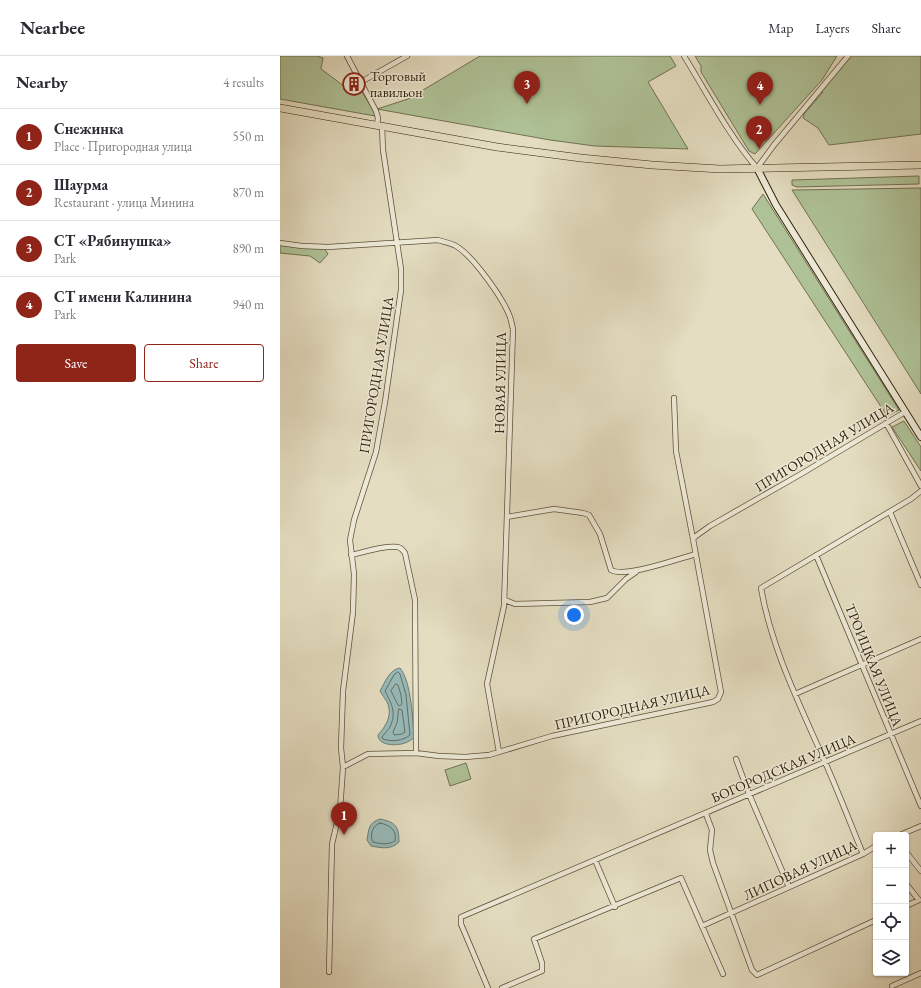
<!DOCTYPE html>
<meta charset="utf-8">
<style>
:root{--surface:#fff;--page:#f2f2f3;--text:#2b2b33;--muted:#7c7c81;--line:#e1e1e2;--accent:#8f2418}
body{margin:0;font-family:"EB Garamond",serif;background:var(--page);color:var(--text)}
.controls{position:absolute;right:12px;bottom:12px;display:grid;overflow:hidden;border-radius:4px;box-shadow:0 1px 3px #0004}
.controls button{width:36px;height:36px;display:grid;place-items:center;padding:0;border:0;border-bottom:1px solid var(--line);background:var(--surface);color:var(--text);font:20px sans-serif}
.you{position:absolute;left:294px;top:559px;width:14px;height:14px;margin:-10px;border:3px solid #fff;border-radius:50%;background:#1a73e8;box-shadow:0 0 0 6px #1a73e833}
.badge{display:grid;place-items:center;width:26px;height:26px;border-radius:50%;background:var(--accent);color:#fff;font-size:13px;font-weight:700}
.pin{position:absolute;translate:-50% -33px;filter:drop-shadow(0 1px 2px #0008)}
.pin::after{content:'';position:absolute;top:21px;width:14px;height:12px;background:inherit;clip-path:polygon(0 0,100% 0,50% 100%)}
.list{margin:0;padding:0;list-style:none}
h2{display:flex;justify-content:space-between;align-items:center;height:52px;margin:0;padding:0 16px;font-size:17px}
h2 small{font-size:13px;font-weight:400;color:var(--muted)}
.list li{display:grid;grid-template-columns:26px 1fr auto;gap:12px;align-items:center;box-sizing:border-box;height:56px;padding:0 16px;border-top:1px solid var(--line)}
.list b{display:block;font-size:15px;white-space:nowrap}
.list p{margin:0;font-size:13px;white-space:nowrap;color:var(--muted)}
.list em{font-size:13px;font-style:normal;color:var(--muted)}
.actions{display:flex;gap:8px;padding:12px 16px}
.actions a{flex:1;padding:9px 0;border:1px solid var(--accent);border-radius:4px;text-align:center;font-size:14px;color:var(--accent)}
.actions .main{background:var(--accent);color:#fff}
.icon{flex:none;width:22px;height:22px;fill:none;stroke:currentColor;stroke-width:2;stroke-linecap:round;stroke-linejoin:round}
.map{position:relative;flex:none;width:641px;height:932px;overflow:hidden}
header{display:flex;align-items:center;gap:24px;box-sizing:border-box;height:56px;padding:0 20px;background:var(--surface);border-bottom:1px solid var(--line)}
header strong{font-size:19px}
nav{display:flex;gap:22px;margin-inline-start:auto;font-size:14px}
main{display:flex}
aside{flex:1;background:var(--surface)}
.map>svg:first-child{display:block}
.green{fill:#afc297;stroke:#717251}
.water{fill:#97bab9;stroke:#6f7d73}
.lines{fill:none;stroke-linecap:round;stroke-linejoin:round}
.shore{stroke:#656e62;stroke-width:1}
.street-casing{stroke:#5f5138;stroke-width:6}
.secondary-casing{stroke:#33220b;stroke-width:8}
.primary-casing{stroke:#33220b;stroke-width:8}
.street{stroke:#ede9d7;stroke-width:4.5}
.secondary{stroke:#ede9d7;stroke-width:6}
.primary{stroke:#e4ddc1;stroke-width:7}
.labels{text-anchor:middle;stroke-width:3;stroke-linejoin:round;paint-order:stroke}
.poi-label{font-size:14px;fill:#33220b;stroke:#ede9d7;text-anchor:start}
.street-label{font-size:14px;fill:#33220b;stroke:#ede9d7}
</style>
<header>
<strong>Nearbee</strong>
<nav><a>Map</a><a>Layers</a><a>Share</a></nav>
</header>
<main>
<aside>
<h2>Nearby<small>4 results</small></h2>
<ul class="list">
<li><span class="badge">1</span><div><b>Снежинка</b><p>Place · Пригородная улица</p></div><em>550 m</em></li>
<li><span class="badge">2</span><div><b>Шаурма</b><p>Restaurant · улица Минина</p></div><em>870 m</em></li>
<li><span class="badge">3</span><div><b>СТ «Рябинушка»</b><p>Park</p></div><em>890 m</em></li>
<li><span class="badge">4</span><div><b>СТ имени Калинина</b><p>Park</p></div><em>940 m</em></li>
</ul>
<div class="actions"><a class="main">Save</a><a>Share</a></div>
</aside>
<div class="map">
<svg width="641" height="932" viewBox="0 0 641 932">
<rect width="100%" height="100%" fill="#e4ddc1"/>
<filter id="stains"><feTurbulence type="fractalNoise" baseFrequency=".005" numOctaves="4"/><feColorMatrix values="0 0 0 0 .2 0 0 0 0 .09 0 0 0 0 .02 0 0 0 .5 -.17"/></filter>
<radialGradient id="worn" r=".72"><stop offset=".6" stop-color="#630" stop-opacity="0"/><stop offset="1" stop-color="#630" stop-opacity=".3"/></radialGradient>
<path class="green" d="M 0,0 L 37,0 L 43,2 L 41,13 L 72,36 L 78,37 L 82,36 L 94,55 L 95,60 L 0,43 Z
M 200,0 L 390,0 L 396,10 L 368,26 L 408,93 L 315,90 L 270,84 L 97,53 L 128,43 Z
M 415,0 L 557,0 L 542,24 L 475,98 L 469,95 L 421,16 L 421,10 Z
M 567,0 L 641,0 L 641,78 L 549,89 L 538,72 L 523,62 L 524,58 L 543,36 L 540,36 Z
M 639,120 L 639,128 L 517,131 L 512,129 L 512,124 Z
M 641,132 L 641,338 L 512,134 Z
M 483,138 L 619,354 L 607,360 L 472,153 Z
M 0,188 L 44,192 L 48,198 L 40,207 L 30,200 L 0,197 Z
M 624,365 L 641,391 L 641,415 L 612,371 Z
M 186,707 L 191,723 L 170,730 L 165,714 Z"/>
<path class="water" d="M 120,612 C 131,625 133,664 134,682 C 131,684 128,686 125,687 C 117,690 98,690 98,679 C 106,670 113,659 107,646 C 105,642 102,639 100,635 C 105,626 110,613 120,612 Z
M 100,763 C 115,766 119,770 119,786 C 111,794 102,792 91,790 L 87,784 C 89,773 88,767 100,763 Z"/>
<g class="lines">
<path class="shore" d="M 118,616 L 120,618 L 126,639 L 130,679 C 123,685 111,686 103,683 L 102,681 C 105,677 108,674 110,671 C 117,656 111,647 105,635 L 114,619 Z
M 116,628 L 118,629 L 121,639 L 122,648 L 120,650 L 118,649 L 111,635 Z
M 119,653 L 122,654 L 125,676 L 122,678 L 114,679 L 113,676 L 117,667 Z
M 100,767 C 110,769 117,774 115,785 C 108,789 101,788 93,786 C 89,779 93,769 100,767 Z"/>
<g class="street-casing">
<path id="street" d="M 67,0 L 96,55 L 98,62 L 97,69
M 404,0 C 427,37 449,80 477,112 L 494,89 L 568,0
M 81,26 L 127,0
M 0,187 L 22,190 L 48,191 L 158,184 C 164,186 171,187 176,190 C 193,200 223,242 230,261 C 231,264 232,269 233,273 L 224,550 L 207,628 L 219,696
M 606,367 L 641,430
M 610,456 L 641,529
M 227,461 L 274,453 L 303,457 L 309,459 L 320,478 L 331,514 C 345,522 398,503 416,498
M 413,483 L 416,480 L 430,470 L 521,418 L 625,356
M 71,499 C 85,496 104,489 118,491 C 121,492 123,494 125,497 L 135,544 L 136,697
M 536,499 L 641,750
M 225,544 L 235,548 L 310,546 L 327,542 L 346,523 L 356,516
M 515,638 L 641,583
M 456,703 L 469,738 L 509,831
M 63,711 L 88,698 L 136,697 L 159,700 L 185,701 L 209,699 L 272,680 L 433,646 L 438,643 L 441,636 L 413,483 L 396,395 L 394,342
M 426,758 L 432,774 L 430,794 L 433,807 L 472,914 L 477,919 L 596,864
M 620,779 L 641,770
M 626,796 L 641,815
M 583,798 C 569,764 556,730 541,697 C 517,643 491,590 481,532 L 631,443 L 641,435
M 315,804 L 335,851
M 626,828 L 639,844 L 626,850
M 422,870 L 583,798 L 596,790
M 49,916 L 52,788 L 60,754 L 63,711 L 61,692 L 63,635 L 73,556 L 74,518 L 70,484 L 74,464 L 96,396 L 105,346 L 121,234 L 121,213 L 103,94 L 102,70
M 612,930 L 641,917
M 208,932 L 181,868 L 181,861 L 641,665
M 222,932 L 262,915 L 262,907 L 254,883 L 401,822 L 443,918"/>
</g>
<g class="secondary-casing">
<path id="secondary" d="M 477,112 L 496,149 L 641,381"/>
</g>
<g class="primary-casing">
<path id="primary" d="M 0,52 L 217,91 L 301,102 L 372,109 L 440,113 L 641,109"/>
</g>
<use href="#street" class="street"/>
<use href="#secondary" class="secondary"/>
<use href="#primary" class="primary"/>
</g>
<defs>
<g id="building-ring" transform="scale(1.15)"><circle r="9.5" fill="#ede9d7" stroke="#8f2418" stroke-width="1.5"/><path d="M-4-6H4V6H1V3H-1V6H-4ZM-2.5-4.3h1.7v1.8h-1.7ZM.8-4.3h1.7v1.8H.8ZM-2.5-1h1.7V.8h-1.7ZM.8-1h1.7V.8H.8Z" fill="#8f2418"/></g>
</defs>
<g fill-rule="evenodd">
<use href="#building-ring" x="74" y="28"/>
</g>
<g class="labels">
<g class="poi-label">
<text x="90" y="25">Торговый<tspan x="90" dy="16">павильон</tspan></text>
</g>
<g class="street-label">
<text transform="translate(96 319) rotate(-81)" y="5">ПРИГОРОДНАЯ УЛИЦА</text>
<text transform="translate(220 327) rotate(-89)" y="5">НОВАЯ УЛИЦА</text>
<text transform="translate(544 391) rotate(-31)" y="5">ПРИГОРОДНАЯ УЛИЦА</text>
<text transform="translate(594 609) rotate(68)" y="5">ТРОИЦКАЯ УЛИЦА</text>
<text transform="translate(352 651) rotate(-13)" y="5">ПРИГОРОДНАЯ УЛИЦА</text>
<text transform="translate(503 712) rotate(-23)" y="5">БОГОРОДСКАЯ УЛИЦА</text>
<text transform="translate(520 814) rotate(-25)" y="5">ЛИПОВАЯ УЛИЦА</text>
</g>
</g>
<rect width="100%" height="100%" filter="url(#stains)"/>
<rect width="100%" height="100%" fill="url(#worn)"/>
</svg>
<div class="controls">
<button>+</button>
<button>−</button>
<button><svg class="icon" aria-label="locate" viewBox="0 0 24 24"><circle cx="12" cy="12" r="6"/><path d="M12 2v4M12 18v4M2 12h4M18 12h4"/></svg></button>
<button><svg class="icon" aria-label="layers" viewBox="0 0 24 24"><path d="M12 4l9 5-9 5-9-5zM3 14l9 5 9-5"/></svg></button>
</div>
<div class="you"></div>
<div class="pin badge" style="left:64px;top:779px">1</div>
<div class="pin badge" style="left:479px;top:93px">2</div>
<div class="pin badge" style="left:247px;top:48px">3</div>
<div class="pin badge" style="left:480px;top:49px">4</div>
</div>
</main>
